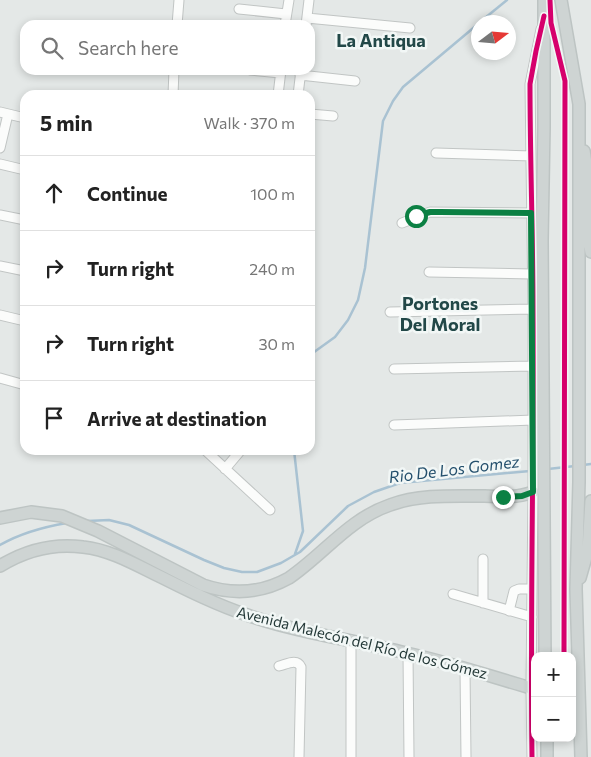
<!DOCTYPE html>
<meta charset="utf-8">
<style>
:root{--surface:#fff;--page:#f6f6f6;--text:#222;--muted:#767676;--line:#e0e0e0}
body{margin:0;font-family:Commissioner,sans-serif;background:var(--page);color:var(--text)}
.controls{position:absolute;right:15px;bottom:15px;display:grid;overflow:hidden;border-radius:10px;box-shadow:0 2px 8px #0003}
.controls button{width:45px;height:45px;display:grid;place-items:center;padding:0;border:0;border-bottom:1px solid var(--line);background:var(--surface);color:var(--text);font:25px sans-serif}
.compass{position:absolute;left:471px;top:15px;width:45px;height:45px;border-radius:50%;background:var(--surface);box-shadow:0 2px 8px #0003;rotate:74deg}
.stop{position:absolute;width:15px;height:15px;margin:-11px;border:4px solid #0b8043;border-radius:50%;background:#fff}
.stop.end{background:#0b8043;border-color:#fff;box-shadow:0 1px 5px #0008}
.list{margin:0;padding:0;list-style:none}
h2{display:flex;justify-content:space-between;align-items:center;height:65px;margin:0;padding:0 20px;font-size:21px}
h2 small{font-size:16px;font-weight:400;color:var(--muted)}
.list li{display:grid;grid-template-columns:32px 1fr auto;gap:15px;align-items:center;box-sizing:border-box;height:75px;padding:0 20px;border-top:1px solid var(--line)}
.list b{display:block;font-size:19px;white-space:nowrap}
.list em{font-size:16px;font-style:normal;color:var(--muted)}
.icon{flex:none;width:28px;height:28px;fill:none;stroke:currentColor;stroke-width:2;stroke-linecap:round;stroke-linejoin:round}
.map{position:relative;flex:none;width:591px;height:757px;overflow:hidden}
.search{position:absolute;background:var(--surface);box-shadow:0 2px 8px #0003;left:20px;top:20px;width:295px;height:55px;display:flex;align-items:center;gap:12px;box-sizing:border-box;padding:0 18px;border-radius:15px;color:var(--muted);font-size:19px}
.panel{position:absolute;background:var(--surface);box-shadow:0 2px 8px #0003;left:20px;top:90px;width:295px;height:365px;border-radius:15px}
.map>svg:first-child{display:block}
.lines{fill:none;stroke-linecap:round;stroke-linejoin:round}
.stream{stroke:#a9c2d2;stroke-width:2.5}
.minor-casing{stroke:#c1c5c4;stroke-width:11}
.major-casing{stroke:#bdc4c3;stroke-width:14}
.minor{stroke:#fbfcfb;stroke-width:9}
.major{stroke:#ced4d3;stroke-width:11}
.cycleway-casing{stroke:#f2f7f6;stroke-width:8}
.cycleway{stroke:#d6006c;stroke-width:5}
.route{stroke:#0b8043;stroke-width:6}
.labels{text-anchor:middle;stroke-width:5;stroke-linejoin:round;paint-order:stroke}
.street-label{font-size:15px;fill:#243938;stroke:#f2f7f6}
.water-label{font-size:16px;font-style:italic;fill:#25506d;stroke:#f2f7f6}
.quarter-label{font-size:18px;font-weight:bold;fill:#224848;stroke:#f2f7f6}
</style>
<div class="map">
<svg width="591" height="757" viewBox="0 0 591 757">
<rect width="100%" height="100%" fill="#e4e8e7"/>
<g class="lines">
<path class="stream" d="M 480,22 L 507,0
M 310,355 L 335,337 L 348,320 L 358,300 L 365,268 L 383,121 L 393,101 L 403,87 L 478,24
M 294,450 L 303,531 L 295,554
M 583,465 L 591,464
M 548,469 L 575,466
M 87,521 L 109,520 L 129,525 L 204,560 L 224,568 L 242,572 L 257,572 L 281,563 L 300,552 L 348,506 L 374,492 L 400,483 L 530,471
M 0,545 C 21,533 43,527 67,523"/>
<g class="minor-casing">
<path id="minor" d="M 239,9 L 286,14
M 307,18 L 410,28
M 177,25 L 179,0
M 285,25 L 289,0
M 306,25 L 309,0
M 250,70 L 281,73
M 300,75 L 355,81
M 173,95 L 174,70
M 278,95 L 281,70
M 298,95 L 301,70
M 0,112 L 25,118
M 310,114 L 333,116
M 0,148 L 8,114
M 436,153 L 531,156
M 0,164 L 25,170
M 0,215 L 25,220
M 402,223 L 430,212 L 531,213
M 0,266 L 25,271
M 429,272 L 532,274
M 390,312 L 533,309
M 0,315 L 25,321
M 394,369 L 533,366
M 0,378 L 25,385
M 394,425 L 533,420
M 205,450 L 270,510
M 225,469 L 241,450
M 453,594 L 532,617
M 483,603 L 483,559
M 509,611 L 514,591 L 519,589 L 532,589
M 408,653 L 409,757
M 279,666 C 287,664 297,658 301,667 L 299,757
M 465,669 L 466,757
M 351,757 L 351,640
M 532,757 L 531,688 L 533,490 L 533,309 L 530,84 L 541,29"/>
</g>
<g class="major-casing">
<path id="major" d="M 544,0 L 544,127 L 542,241 L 545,656
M 561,0 L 579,104 L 579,482 L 576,589 L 581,757
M 584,151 C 591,184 584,219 591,252
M 0,518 L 31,512 L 62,516 L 98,531 L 203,585 C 232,595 262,593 289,578 C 324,554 349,519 390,505 C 420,494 453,496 484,496 C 501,497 517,498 533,492
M 0,566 C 26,550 53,543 83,547 C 111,550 136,565 161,577 C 189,591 217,605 247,615 C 299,633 354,640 406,653 C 448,662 489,676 531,688
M 580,578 L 588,550 L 591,501
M 547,738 L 547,757"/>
</g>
<use href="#minor" class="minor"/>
<use href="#major" class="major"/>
<g class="cycleway-casing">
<path id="cycleway" d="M 550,0 L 551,23 L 565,81 L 564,656
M 532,757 C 530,608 534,460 533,311 C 533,235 530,160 530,84 L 536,51 L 544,16"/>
</g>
<use href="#cycleway" class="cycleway"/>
</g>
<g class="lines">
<path class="route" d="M 416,216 L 430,212 L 440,212 L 531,213 L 533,492 L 522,496 L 503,497"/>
</g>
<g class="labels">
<g class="street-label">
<text transform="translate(362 643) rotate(14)" y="5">Avenida Malecón del Río de los Gómez</text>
</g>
<g class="water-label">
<text transform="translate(454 469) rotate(-7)" y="6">Rio De Los Gomez</text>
</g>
<g class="quarter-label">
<text x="381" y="47">La Antiqua</text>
<text x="440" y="310">Portones<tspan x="440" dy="21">Del Moral</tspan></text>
</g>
</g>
</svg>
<div class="controls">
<button>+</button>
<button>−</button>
</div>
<svg class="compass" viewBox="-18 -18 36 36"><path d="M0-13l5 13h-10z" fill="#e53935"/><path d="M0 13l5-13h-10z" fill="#767676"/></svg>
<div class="stop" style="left:416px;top:216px"></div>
<div class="stop end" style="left:503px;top:497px"></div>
<div class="search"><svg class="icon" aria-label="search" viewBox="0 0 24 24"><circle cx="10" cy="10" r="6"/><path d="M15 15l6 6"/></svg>Search here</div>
<section class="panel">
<h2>5 min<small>Walk · 370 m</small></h2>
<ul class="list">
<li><svg class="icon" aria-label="ahead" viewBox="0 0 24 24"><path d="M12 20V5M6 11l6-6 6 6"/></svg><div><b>Continue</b></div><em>100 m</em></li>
<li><svg class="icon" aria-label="right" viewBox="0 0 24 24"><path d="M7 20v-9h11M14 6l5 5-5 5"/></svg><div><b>Turn right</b></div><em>240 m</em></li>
<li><svg class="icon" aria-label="right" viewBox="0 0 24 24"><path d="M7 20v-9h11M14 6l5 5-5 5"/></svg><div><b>Turn right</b></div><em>30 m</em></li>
<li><svg class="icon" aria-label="arrive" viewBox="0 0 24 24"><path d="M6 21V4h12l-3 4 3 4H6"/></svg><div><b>Arrive at destination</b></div></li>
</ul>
</section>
</div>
